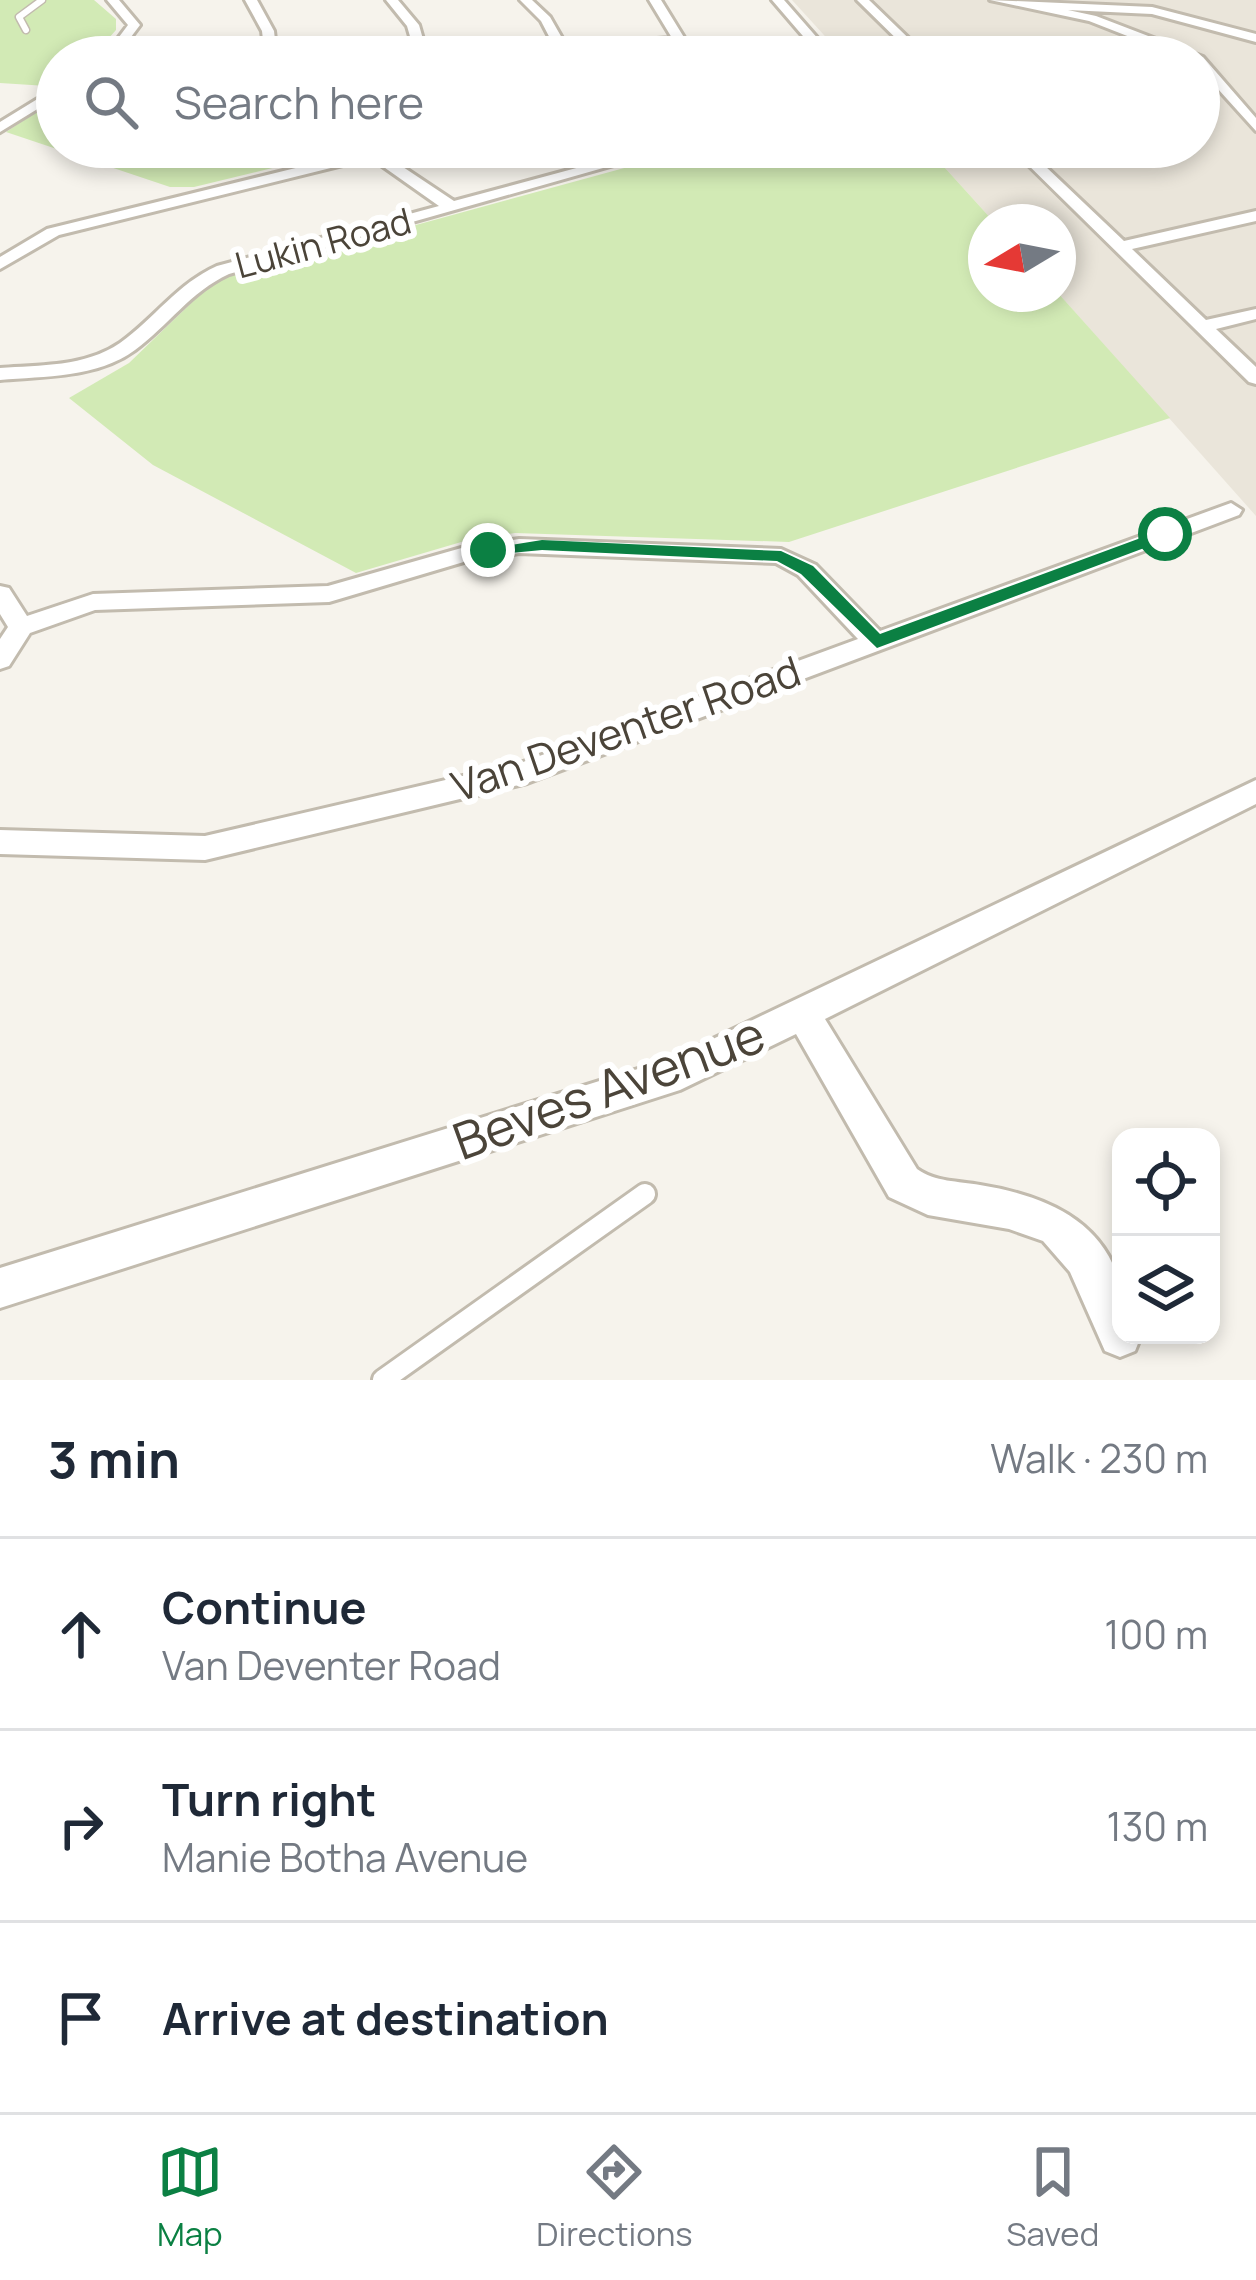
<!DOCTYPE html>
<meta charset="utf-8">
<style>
:root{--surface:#fff;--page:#f6f6f7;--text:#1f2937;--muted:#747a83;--line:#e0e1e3;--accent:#0b8043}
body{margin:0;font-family:Manrope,sans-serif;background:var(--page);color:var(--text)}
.controls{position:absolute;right:36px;bottom:36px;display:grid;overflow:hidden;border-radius:24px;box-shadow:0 6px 18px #0003}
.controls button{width:108px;height:108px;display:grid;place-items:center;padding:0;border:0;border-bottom:3px solid var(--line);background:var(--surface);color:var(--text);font:60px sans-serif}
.compass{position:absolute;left:968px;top:204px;width:108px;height:108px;border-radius:50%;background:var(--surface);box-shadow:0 6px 18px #0003;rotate:260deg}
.stop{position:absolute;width:36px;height:36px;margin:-27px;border:9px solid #0b8043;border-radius:50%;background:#fff}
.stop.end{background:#0b8043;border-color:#fff;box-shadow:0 3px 12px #0008}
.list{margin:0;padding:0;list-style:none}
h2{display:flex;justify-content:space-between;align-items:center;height:156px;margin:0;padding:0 48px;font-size:51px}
h2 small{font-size:39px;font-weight:400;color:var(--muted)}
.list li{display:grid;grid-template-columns:78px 1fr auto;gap:36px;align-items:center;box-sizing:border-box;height:192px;padding:0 48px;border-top:3px solid var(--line)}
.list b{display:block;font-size:45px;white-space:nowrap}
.list p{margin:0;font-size:39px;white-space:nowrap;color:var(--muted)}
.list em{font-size:39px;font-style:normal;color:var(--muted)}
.icon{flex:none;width:66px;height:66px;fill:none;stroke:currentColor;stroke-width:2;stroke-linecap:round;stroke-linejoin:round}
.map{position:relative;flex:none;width:1256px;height:1380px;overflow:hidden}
.search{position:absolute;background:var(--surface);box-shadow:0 6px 18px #0003;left:36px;right:36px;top:36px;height:132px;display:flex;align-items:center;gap:30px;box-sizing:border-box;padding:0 42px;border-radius:66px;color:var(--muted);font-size:45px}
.sheet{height:732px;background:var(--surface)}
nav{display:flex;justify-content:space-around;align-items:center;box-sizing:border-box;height:168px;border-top:3px solid var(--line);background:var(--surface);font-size:33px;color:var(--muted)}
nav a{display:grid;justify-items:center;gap:6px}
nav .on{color:var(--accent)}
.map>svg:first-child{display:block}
.residential{fill:#eae5da}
.green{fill:#d2eab5}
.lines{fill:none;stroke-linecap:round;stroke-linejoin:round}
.service-far1-casing{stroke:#c2bbae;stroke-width:9}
.service-casing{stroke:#c2bbae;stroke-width:26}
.minor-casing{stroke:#c2bbae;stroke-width:6}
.service-far1{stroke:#fff;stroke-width:6}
.service{stroke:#fff;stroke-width:20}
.minor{fill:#fff;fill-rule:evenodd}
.route{fill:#0b8043}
.labels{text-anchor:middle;stroke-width:12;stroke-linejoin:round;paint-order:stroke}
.far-street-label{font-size:36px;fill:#4b4439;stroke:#fff}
.street-label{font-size:42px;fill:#4b4439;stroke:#fff}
.near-street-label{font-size:51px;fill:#4b4439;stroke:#fff}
</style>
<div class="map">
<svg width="1256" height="1380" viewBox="0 0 1256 1380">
<rect width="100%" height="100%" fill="#f6f3ec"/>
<path class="residential" d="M 792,0 L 1256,0 L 1256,516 L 1058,293 L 1058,222 L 994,222 L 926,147 L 1199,147 L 1199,57 L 844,57 Z"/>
<path class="green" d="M 0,0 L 94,0 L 116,19 L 116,30 L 92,57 L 57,57 L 57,79 L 47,86 L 0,83 Z
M 57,98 L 57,147 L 359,147 L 194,187 L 170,187 L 6,132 Z
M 701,147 L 926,147 L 994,222 L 986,222 L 986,294 L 1058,293 L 1170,418 L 789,542 L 515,533 L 468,540 L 356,573 L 153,465 L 69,398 L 129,363 L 215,280 Z"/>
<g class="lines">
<g class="service-far1-casing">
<path id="service-far1" d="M 26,30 L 19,17 L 42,0"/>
</g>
<g class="service-casing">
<path id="service" d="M 383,1380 L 645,1194"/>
</g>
<g class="minor-casing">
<path id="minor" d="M 107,0 L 119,0 L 140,25 L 116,57 L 104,57 L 128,25 Z
M 245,0 L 257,0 L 274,31 L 277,57 L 265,57 L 262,31 Z
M 386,0 L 398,0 L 419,25 L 428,57 L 416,57 L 407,26 Z
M 520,0 L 532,0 L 550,17 L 566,45 L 672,38 L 649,0 L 661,0 L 693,52 L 683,55 L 677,45 L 441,57 L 554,46 L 541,21 Z
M 772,0 L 784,0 L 834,57 L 821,57 Z
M 857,0 L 869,0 L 928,57 L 915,57 Z
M 990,0 L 1152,7 L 1256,34 L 1256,42 L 1152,14 L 1068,10 L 1096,16 L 1203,57 L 1256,118 L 1256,131 L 1199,68 L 1199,57 L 1181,57 L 1089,21 Z
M 57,87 L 57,97 L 0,132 L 0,122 Z
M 381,147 L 406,147 L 385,155 L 454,201 L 654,147 L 677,147 L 229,274 C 190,292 169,325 135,350 C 97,378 45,376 0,380 L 0,368 C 40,365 85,367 120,343 C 155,318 177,284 217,266 L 439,206 L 371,158 L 59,235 L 0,269 L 0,257 L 47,229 Z
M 1010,147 L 1025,147 L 1124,241 L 1256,211 L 1256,221 L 1132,249 L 1206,320 L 1256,309 L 1256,319 L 1216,329 L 1256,367 L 1256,384 L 1249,382 Z
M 1231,503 L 1242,510 L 1239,515 L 527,783 L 205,860 L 0,854 L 0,830 L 205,836 L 523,762 L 858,639 L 798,575 L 776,563 L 519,553 L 467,561 L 329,602 L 95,610 L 30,633 L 9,666 L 0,669 L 0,639 L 8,627 L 0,614 L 0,586 L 9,588 L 27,616 L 93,594 L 328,586 L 465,547 L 519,539 L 781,549 L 816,565 L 880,631 Z
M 1256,780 L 1256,804 L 825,1019 L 917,1169 C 935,1182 958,1181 980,1185 C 1042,1195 1105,1219 1121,1288 C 1124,1302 1121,1321 1121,1335 L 1141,1336 L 1135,1351 L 1120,1357 L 1105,1351 L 1070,1272 L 1043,1241 L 1009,1229 L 928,1215 L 889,1197 L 796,1034 L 680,1090 L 0,1308 L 0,1268 L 673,1058 Z"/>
</g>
<use href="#service-far1" class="service-far1"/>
<use href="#service" class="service"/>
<use href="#minor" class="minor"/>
</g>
<path class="route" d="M 1165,529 L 1171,538 L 877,648 L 801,574 L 777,561 L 542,550 L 488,555 L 479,550 L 542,540 L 781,551 L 813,566 L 880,634 Z"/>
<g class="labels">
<g class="far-street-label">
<text transform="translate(323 243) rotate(-15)" y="13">Lukin Road</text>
</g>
<g class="street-label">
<text transform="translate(626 729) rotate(-19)" y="15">Van Deventer Road</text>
</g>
<g class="near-street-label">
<text transform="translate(609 1088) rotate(-20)" y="18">Beves Avenue</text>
</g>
</g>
</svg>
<div class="controls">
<button><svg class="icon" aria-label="locate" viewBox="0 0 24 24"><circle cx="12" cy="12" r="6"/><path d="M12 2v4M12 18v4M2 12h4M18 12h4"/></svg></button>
<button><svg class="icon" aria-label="layers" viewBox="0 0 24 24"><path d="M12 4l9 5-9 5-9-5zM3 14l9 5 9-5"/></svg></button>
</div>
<svg class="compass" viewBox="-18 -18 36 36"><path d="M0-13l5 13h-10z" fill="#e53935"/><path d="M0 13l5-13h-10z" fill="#747a83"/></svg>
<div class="stop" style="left:1165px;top:534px"></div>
<div class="stop end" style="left:488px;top:550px"></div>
<div class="search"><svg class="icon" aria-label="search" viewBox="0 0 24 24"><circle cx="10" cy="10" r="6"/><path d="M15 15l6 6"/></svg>Search here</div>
</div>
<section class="sheet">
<h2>3 min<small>Walk · 230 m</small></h2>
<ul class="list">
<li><svg class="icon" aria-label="ahead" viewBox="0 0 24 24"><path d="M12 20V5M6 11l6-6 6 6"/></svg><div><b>Continue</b><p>Van Deventer Road</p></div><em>100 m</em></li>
<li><svg class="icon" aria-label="right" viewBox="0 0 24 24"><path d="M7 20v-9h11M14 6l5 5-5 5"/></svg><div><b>Turn right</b><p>Manie Botha Avenue</p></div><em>130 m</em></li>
<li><svg class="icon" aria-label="arrive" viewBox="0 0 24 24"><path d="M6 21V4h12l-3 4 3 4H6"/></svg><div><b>Arrive at destination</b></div></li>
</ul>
</section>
<nav>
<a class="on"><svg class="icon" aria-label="map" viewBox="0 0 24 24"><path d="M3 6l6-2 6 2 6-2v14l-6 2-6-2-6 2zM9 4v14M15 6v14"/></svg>Map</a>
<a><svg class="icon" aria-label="directions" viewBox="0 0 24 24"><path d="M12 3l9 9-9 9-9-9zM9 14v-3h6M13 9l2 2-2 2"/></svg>Directions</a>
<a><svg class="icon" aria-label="saved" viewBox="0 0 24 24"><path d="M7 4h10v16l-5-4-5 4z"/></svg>Saved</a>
</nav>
